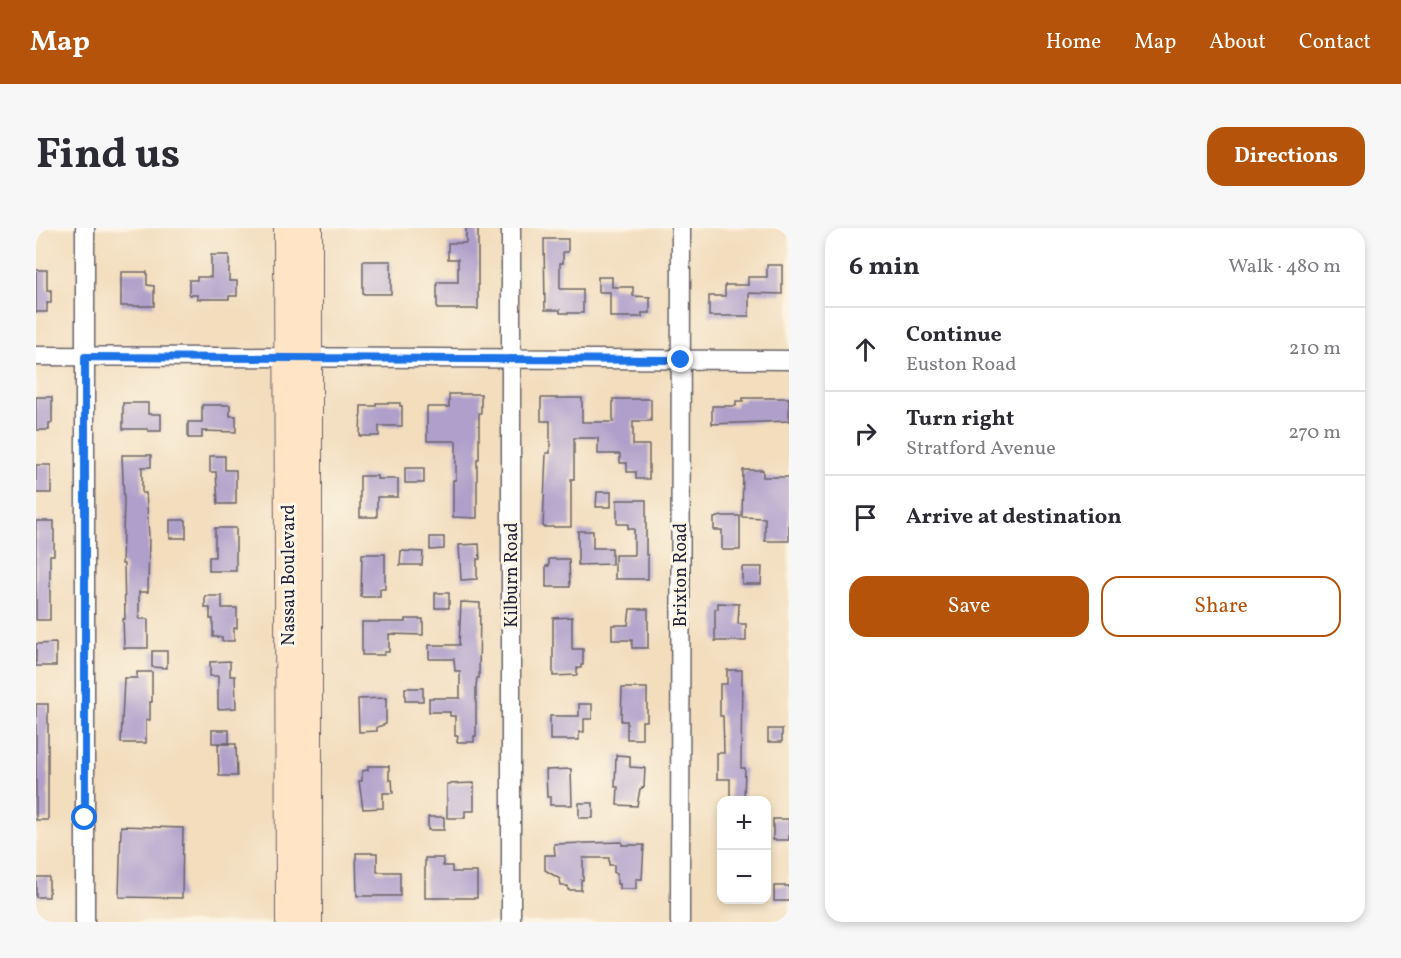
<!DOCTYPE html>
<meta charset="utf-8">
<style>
:root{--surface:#fff;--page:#f7f7f7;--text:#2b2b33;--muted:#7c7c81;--line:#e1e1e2;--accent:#b45309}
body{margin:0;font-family:Vollkorn,serif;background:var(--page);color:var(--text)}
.controls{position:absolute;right:18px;bottom:18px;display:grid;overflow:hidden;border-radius:12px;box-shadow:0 3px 9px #0003}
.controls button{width:54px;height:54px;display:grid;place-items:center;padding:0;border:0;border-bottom:2px solid var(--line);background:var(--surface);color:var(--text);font:30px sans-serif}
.stop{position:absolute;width:18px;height:18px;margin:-14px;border:4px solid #1a73e8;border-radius:50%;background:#fff}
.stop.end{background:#1a73e8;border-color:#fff;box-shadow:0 2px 6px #0008}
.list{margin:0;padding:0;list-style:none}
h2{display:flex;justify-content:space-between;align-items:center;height:78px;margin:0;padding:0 24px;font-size:26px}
h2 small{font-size:20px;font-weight:400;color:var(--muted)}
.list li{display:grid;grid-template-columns:39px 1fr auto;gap:18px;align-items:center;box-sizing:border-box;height:84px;padding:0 24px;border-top:2px solid var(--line)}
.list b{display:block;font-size:22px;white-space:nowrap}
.list p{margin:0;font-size:20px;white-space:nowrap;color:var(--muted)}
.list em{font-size:20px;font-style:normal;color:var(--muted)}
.actions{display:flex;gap:12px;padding:18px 24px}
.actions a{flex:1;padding:14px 0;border:2px solid var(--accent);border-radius:18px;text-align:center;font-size:21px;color:var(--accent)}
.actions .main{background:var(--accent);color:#fff}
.icon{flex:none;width:33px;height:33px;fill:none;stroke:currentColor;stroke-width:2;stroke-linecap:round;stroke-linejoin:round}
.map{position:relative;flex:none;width:753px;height:694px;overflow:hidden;border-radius:18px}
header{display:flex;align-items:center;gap:36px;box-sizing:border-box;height:84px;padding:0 30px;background:var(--accent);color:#fff}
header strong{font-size:28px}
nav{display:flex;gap:33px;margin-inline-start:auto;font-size:21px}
.intro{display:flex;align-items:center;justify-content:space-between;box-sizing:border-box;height:144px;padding:0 36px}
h1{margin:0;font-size:42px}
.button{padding:15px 27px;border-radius:18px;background:var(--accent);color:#fff;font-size:21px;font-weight:700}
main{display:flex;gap:36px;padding:0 36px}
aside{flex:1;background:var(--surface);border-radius:18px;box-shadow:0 3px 9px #0003}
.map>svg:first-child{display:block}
.building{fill:#af9fca}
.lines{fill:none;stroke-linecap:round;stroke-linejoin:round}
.minor-casing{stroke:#6b6368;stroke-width:21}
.secondary-casing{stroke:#6b6368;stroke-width:28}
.minor{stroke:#fff;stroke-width:18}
.secondary{stroke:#ffe4c6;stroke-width:26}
.route{stroke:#1a73e8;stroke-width:8}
.labels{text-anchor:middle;stroke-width:6;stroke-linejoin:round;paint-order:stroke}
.street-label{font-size:18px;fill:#22223b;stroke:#fcf5e5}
</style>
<header>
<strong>Map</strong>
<nav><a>Home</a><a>Map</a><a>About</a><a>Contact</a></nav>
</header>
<div class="intro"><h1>Find us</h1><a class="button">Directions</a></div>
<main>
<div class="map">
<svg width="753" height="694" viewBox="0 0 753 694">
<rect width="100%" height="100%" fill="#fcf5e5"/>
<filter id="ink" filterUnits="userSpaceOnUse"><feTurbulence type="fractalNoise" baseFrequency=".0167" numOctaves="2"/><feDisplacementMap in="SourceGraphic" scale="12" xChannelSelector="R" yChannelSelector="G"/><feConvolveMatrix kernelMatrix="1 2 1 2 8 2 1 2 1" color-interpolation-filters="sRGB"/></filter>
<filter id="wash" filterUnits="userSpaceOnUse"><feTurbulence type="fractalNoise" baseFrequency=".008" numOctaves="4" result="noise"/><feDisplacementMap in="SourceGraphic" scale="24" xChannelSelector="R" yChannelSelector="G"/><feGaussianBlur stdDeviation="1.35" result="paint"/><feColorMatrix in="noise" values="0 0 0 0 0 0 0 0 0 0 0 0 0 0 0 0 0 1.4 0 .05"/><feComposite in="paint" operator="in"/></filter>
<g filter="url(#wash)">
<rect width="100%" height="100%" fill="#f2ddbd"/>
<g id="blocks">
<path class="building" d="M 430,0 L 442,0 L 442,81 L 401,81 L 401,54 L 422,54 L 422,31 L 412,31 L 412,15 L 430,15 Z
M 508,11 L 532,11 L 532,24 L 527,24 L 527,35 L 524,35 L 524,61 L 547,61 L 547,85 L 524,85 L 524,82 L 509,82 Z
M 175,27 L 193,27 L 193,53 L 201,53 L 201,68 L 193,68 L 193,71 L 161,71 L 161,67 L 153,67 L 153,52 L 161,52 L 161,49 L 175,49 Z
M 327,33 L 355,33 L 355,66 L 327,66 Z
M 731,37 L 746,37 L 746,66 L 713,65 L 713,88 L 673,88 L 673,68 L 689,68 L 689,57 L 712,57 L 712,49 L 731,49 Z
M 0,42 L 11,42 L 11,62 L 15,62 L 15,75 L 11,75 L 11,84 L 0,84 Z
M 85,44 L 111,44 L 111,57 L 118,58 L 118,78 L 85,78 Z
M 562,49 L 576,49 L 576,59 L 597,59 L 597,68 L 614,69 L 614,85 L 606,85 L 606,89 L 574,89 L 574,64 L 562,64 Z
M 413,166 L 445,166 L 445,185 L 443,185 L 443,231 L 441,231 L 441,290 L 417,289 L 417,252 L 420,252 L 420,213 L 391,213 L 391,179 L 413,179 Z
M 0,169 L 16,169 L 16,195 L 13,195 L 13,202 L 0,202 Z
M 505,170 L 546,170 L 546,194 L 577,194 L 577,171 L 615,171 L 615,193 L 597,193 L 597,217 L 613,217 L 613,251 L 600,251 L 600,244 L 591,244 L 591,235 L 584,235 L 584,226 L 562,226 L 562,210 L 538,210 L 538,251 L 535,251 L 535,299 L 507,299 L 510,225 L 514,225 L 514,193 L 505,193 Z
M 707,170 L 753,170 L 753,193 L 676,196 L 676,178 L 700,178 L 700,173 L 707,173 Z
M 87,175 L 112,175 L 112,186 L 125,186 L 125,203 L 112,203 L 112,201 L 87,201 Z
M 340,175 L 364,175 L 364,178 L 366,178 L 366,198 L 343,198 L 343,208 L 324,208 L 325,178 L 340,178 Z
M 166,177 L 194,177 L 194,188 L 200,188 L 200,204 L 166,203 L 166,210 L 152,210 L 152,194 L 166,194 Z
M 86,227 L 115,227 L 115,239 L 106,239 L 106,265 L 110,265 L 113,308 L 112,364 L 103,364 L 103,391 L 112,391 L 112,420 L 88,420 L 87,391 L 89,391 L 88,336 L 86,336 L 88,275 Z
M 174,228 L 189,228 L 189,242 L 200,242 L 200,276 L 182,276 L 180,244 L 174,244 Z
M 0,237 L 15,237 L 15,265 L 0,265 Z
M 369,240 L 388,240 L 388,255 L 369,255 Z
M 707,242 L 727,242 L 727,249 L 753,249 L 753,313 L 729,313 L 729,290 L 706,289 Z
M 324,248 L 341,248 L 341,251 L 362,251 L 362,269 L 341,269 L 341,289 L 324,289 Z
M 561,264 L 575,264 L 575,279 L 560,279 Z
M 581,272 L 610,272 L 610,327 L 612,327 L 612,351 L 579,351 L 579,327 L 598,327 L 598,301 L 592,301 L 592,296 L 581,296 Z
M 686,288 L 704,288 L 704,322 L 686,322 L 686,302 L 678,302 L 678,290 Z
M 134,292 L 150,292 L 150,310 L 134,310 Z
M 0,293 L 18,293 L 18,327 L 14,327 L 14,392 L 0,392 Z
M 179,300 L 200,300 L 200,343 L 173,343 L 173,329 L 179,329 Z
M 542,303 L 557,303 L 557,320 L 576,320 L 576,336 L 542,337 Z
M 394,309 L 408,309 L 408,321 L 394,322 Z
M 443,316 L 444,331 L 441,331 L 441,351 L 425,352 L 423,317 Z
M 365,323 L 387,324 L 386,337 L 364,337 Z
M 326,326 L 349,326 L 349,361 L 344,361 L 344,369 L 325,369 Z
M 513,331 L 533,331 L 534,359 L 510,359 L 510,338 L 513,338 Z
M 706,339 L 726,339 L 725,356 L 706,356 Z
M 399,365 L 413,365 L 413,380 L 399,380 Z
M 169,368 L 186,368 L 186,380 L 201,380 L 201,400 L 198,400 L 198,413 L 186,413 L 186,409 L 177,409 L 177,391 L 174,391 L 174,380 L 169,380 Z
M 425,374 L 444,375 L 443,450 L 441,450 L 440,458 L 440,508 L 438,508 L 438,514 L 421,514 L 422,508 L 419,508 L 419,488 L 414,488 L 414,484 L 393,484 L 393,470 L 424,470 L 424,443 L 419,443 L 418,431 L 393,431 L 393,417 L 423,417 Z
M 682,375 L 703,376 L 702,396 L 710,396 L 710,413 L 679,413 L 679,381 L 682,381 Z
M 594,381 L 612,381 L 612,420 L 596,420 L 596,412 L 576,412 L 576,397 L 592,397 Z
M 536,389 L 536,421 L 547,421 L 547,437 L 545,437 L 545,440 L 541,440 L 541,447 L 517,448 L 517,390 Z
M 370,391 L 387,391 L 387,407 L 353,406 L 353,424 L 348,424 L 348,427 L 326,427 L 326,394 L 370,394 Z
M 20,415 L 20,438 L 0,438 L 0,416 Z
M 116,423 L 131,423 L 131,440 L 116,439 Z
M 194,433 L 194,448 L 199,448 L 200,480 L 182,481 L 182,448 L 174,448 L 174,434 Z
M 691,442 L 706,442 L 705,540 L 709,540 L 708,573 L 694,573 L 694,551 L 681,551 L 681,525 L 688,525 L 687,488 L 684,488 L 684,456 L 691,456 Z
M 101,444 L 116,444 L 116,474 L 114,474 L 114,492 L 110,492 L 110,515 L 85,515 L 88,450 L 101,450 Z
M 369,460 L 387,460 L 387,473 L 369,473 Z
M 586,460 L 611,460 L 611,493 L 606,493 L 606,511 L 591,511 L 591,493 L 585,493 Z
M 350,470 L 350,496 L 341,499 L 341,503 L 323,504 L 322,471 Z
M 0,476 L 12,476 L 12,592 L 0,592 Z
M 543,476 L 556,476 L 556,491 L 548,491 L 548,504 L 543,504 L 543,512 L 514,512 L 514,488 L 543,488 Z
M 732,501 L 746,501 L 746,514 L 732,514 Z
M 176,502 L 193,502 L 193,515 L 176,515 Z
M 182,516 L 200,516 L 201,548 L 183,548 Z
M 580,527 L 594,528 L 594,539 L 609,540 L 608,559 L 604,561 L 601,578 L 581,577 L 582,559 L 579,559 Z
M 332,538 L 353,538 L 353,552 L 356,552 L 357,565 L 347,565 L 347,580 L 327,581 L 323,553 L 326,553 L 326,543 L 332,542 Z
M 535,541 L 536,577 L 514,577 L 514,569 L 511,569 L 510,542 Z
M 438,555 L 438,583 L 429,583 L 429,590 L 411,590 L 411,556 Z
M 543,575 L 557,575 L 557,590 L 543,590 Z
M 392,589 L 408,589 L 408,602 L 392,602 Z
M 737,591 L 753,591 L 753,612 L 737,612 Z
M 85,598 L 147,600 L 146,670 L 83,669 Z
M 586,614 L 586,617 L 608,617 L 606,651 L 600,651 L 600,661 L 584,661 L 584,656 L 581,656 L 581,645 L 578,645 L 578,637 L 573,637 L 573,630 L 547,630 L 547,652 L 545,652 L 545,662 L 532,662 L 532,658 L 525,658 L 524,651 L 509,642 L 509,627 L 519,627 L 518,616 Z
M 320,625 L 341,625 L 341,644 L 364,644 L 364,668 L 321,668 Z
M 389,630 L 407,630 L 407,638 L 416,638 L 416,644 L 441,644 L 441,670 L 389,670 Z
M 0,649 L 13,649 L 13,669 L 0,669 Z
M 738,658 L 753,658 L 753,673 L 738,673 Z"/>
</g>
</g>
<g filter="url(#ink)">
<use href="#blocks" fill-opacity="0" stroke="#6b6368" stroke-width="1.5"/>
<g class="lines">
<g class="minor-casing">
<path id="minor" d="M 0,128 L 753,132
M 49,694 L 49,0
M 475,694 L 475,0
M 644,694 L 645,0"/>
</g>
<g class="secondary-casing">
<path id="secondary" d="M 251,0 L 253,694
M 273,0 L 273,694"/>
</g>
<use href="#minor" class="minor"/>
<use href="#secondary" class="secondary"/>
</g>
</g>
<g class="lines" filter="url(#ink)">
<path class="route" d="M 49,590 L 49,129 L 645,132"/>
</g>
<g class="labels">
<g class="street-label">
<text transform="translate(252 347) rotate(-90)" y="6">Nassau Boulevard</text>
<text transform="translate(475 347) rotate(-90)" y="6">Kilburn Road</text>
<text transform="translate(644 347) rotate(-90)" y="6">Brixton Road</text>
</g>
</g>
</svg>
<div class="controls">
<button>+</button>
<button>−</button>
</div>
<div class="stop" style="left:49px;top:590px"></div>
<div class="stop end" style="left:645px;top:132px"></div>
</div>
<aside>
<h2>6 min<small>Walk · 480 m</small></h2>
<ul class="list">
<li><svg class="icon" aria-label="ahead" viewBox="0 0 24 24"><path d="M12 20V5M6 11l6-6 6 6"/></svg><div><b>Continue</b><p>Euston Road</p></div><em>210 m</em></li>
<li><svg class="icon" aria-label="right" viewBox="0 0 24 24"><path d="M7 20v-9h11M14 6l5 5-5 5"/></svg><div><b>Turn right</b><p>Stratford Avenue</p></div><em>270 m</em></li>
<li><svg class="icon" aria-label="arrive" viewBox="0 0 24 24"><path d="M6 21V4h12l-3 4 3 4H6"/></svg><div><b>Arrive at destination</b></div></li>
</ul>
<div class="actions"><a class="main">Save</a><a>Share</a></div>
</aside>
</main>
